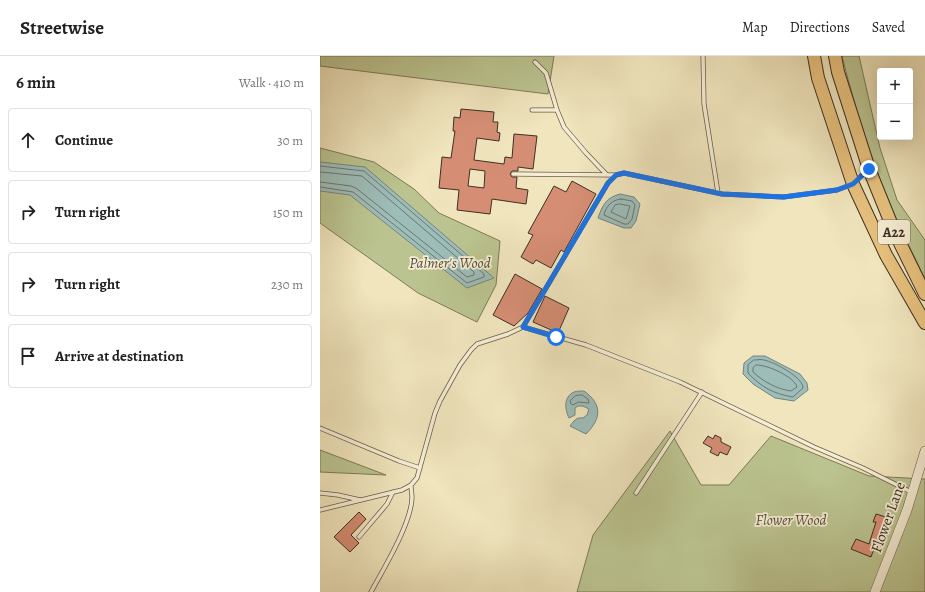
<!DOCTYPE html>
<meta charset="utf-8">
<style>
:root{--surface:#fff;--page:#f2f2f2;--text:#202124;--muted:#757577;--line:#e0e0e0}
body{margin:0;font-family:Alegreya,serif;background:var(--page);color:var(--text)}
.controls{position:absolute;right:12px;top:12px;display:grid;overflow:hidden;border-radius:4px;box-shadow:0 4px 16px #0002}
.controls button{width:36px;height:36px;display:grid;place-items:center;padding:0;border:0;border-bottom:1px solid var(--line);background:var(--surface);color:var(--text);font:20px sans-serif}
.stop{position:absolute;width:12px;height:12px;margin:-9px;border:3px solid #1a73e8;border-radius:50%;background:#fff}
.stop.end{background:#1a73e8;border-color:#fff;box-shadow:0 1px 4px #0008}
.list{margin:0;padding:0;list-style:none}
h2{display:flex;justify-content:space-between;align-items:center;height:52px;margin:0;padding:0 16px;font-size:17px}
h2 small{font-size:13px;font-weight:400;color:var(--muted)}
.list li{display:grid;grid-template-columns:26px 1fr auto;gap:12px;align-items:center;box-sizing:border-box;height:64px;margin:0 8px 8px;padding:0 8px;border:1px solid var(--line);border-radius:4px}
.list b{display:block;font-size:15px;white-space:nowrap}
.list em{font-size:13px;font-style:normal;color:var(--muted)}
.icon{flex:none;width:22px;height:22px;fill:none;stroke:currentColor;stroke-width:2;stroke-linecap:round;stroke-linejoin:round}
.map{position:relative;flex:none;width:605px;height:536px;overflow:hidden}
header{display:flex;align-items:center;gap:24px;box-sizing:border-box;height:56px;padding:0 20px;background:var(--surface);border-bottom:1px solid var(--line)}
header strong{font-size:19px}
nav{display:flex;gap:22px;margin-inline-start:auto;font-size:14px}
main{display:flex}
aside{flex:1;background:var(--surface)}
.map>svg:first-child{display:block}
.green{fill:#bbc490;stroke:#7c7a5b}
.water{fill:#9dbdb9;stroke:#77847e}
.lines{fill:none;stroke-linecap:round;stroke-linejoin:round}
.shore{stroke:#6e7670;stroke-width:1}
.building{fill:#d58e74;stroke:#3e2f26;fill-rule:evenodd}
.service-casing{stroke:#6a5c4c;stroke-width:5}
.tertiary-casing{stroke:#6a5c4c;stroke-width:10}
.trunk-casing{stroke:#3e2f26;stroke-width:14}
.service{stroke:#f5eed4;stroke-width:3.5}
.tertiary{stroke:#f5eed4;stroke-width:9}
.trunk{stroke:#e8c27e;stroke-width:12}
.route{stroke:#1a73e8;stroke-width:5}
.labels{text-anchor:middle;stroke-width:3.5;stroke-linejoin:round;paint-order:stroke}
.shield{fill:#f5eed4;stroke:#75685a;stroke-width:1}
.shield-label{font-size:14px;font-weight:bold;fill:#3e2f26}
.park-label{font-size:15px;font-style:italic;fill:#574d3b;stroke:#f5eed4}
.street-label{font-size:15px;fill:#3e2f26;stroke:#f5eed4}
</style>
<header>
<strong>Streetwise</strong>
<nav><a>Map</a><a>Directions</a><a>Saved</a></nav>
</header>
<main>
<aside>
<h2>6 min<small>Walk · 410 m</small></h2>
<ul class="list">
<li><svg class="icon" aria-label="ahead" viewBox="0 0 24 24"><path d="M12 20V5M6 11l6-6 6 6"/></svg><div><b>Continue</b></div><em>30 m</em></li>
<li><svg class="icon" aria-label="right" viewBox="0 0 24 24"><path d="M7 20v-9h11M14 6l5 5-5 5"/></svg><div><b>Turn right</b></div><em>150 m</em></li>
<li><svg class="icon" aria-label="right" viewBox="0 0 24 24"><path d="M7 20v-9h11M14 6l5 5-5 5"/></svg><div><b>Turn right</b></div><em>230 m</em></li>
<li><svg class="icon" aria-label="arrive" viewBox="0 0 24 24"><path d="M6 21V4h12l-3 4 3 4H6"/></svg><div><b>Arrive at destination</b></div></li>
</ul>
</aside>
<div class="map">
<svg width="605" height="536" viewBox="0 0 605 536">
<rect width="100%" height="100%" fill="#f0e5bd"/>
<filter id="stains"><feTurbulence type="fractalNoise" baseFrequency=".005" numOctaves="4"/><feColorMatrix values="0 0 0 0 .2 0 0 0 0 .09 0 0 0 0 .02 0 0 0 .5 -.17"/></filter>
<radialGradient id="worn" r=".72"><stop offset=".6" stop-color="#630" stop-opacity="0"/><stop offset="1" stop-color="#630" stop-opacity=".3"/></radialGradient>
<path class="green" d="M 0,0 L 234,0 L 228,38 L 0,10 Z
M 522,0 L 539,0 L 560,92 L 577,144 L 605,184 L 605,223 C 594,199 581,175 571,151 C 550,102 535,51 522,0 Z
M 0,92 L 54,106 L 94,133 L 119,157 L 180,185 L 176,229 L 157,266 L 98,237 L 0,167 Z
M 350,375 L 381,429 L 409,429 L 451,380 L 549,420 L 605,423 L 605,536 L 257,536 L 273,479 Z
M 0,394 L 66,419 L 0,416 Z"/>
<path class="water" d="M 0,106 L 45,111 L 174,222 L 147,232 L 30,139 L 0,135 Z
M 300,138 L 314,141 L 320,148 L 316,165 L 311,172 L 304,172 L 278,162 C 283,148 286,142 300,138 Z
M 433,300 L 445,300 L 480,318 L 487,327 L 488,334 L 474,345 L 455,342 L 433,328 L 423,318 L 424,307 Z
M 264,335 C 282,348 282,362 266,378 L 250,370 C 254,365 256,361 263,362 L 267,359 L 269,353 L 263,350 L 258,350 L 255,352 L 255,359 L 249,362 C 245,354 243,341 254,336 C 257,335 261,335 264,335 Z"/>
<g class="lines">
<path class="shore" d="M 0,110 L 44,115 L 164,218 L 164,221 L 147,227 L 33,136 L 0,131
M 0,116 L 42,120 L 154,216 L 154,219 L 147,221 L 36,132 L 31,130 L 0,126
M 301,143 L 312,145 L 315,149 L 312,163 L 308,168 L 304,168 L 284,159 C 286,150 292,144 301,143 Z
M 300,148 L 310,150 L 306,163 L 291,156 L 295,149 Z
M 434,304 C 437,304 441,303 444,304 C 454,306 483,321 483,332 L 473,341 C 454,338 441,331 428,317 L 428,309 Z
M 436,309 C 446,308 475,321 477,331 L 471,335 C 457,333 444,326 433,316 L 433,312 Z
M 262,339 L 268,343 L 269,347 L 258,346 L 253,349 L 251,348 L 250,345 L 255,340 Z"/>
</g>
<path class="building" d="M 141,53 L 174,56 L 173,66 L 178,66 L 177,76 L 180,77 L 179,85 L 157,82 L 154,104 L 184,108 L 185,101 L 192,102 L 194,78 L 217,80 L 213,113 L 198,111 L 198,115 L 192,115 L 190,118 L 192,121 L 197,121 L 196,132 L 208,134 L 206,148 L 172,143 L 170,158 L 137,154 L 139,134 L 119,132 L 122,101 L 131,102 L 135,75 L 133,75 L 134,61 L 140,62 ZM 150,113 L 165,115 L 164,132 L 148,130 Z
M 252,125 L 276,138 L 244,196 L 241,194 L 231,212 L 216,204 L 213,208 L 201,201 L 213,179 L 208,177 L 234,130 L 246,136 Z
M 195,218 L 222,233 L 208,257 L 194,270 L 173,259 Z
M 225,240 L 249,252 L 238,277 L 213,266 Z
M 395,379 L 401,382 L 401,386 L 411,391 L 407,399 L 400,396 L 398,400 L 390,396 L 392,392 L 383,387 L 388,380 L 393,383 Z
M 39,456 L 46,463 L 31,479 L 39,487 L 30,496 L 14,481 Z
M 556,458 L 569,462 L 566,470 L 563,469 L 551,501 L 531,493 L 536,483 L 549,488 L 556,466 L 553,466 Z"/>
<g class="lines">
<g class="service-casing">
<path id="service" d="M 383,0 L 384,48 L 398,137
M 215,6 L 226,17 L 237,54 L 244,71 L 266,97 L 287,119
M 212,54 L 237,54
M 193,118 L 296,119
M 203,271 L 266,289 L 360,326 L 494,391 L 543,412 L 591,436
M 0,372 L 79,405 L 100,412
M 0,437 L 18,439 L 40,444
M 316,437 L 382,336
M 0,454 L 82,434 L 91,429 L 97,422 L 115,357 L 120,345 L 140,309 L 151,294 L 157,288 L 188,278 L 203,271 L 288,127 L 296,119 L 304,117 L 402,138 L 463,141 L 517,134 L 533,128 L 546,115
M 39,481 L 67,448 L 73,436
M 51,536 C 64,512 91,468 92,442 C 92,438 91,433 91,429"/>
</g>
<g class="tertiary-casing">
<path id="tertiary" d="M 555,536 L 587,454 L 605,395"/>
</g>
<g class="trunk-casing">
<path id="trunk" d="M 494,0 L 498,22 L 533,128 L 566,199 L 605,267
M 515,0 L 518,16 L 549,113 L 575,177 L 605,238"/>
</g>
<use href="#service" class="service"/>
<use href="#tertiary" class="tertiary"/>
<use href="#trunk" class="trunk"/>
</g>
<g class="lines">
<path class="route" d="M 236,281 L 203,271 L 288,127 L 296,119 L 304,117 L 402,138 L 464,141 L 517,134 L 533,128 L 549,113"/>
</g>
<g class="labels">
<rect class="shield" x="558" y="164" width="32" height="24" rx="3"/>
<g class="shield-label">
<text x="574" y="181">A22</text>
</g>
<g class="park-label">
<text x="130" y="212">Palmer's Wood</text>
<text x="471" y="469">Flower Wood</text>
</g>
<g class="street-label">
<text transform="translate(568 461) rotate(-70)" y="5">Flower Lane</text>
</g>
</g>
<rect width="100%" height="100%" filter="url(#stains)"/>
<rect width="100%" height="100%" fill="url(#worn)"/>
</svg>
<div class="controls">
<button>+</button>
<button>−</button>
</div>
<div class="stop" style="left:236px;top:281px"></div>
<div class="stop end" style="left:549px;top:113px"></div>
</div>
</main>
